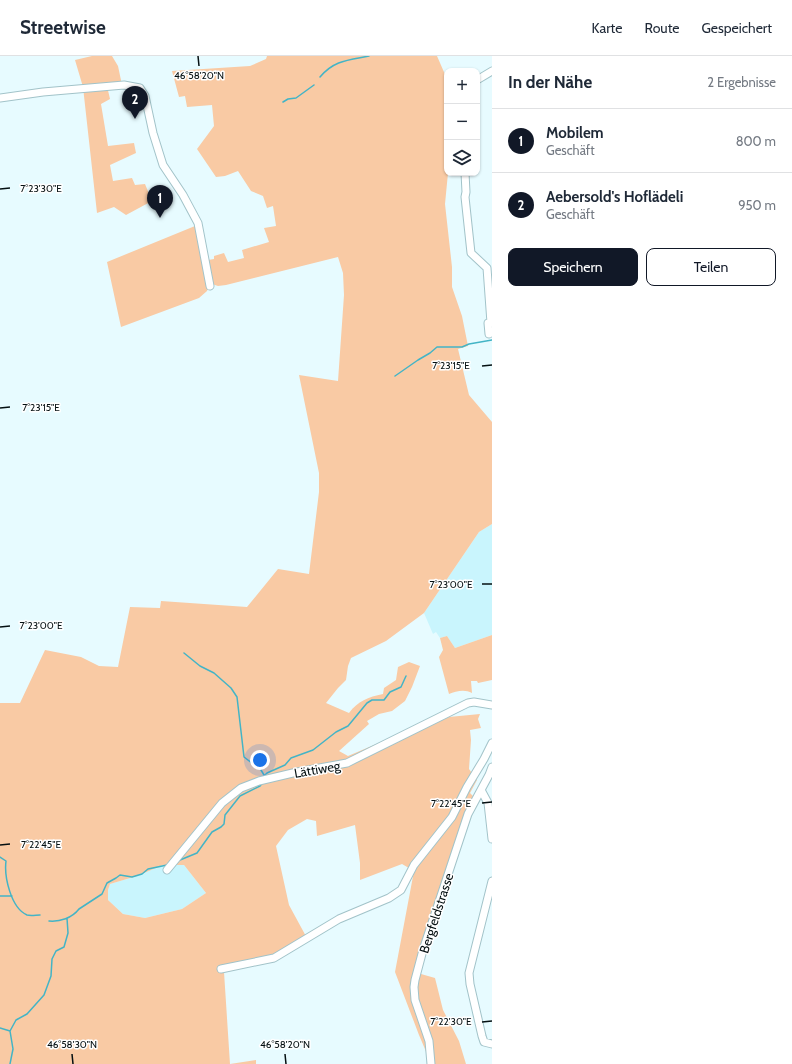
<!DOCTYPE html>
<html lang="de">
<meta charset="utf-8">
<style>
:root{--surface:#fff;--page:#f6f6f7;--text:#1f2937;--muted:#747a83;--line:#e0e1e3;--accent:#111827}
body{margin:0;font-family:Cabin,sans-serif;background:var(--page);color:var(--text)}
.controls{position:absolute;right:12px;top:12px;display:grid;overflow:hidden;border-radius:8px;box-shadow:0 1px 3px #0004}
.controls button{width:36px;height:36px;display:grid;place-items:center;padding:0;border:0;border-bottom:1px solid var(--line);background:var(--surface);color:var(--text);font:20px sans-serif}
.you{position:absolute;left:260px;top:704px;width:14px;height:14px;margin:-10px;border:3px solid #fff;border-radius:50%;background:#1a73e8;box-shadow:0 0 0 6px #1a73e833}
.badge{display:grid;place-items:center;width:26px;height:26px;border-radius:50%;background:var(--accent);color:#fff;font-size:13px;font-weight:700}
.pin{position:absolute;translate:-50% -33px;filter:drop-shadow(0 1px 2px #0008)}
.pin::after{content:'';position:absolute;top:21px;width:14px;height:12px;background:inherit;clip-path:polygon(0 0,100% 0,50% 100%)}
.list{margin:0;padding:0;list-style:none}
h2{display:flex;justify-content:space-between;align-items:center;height:52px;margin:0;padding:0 16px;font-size:17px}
h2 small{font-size:13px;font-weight:400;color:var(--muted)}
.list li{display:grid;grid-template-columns:26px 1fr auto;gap:12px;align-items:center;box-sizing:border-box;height:64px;padding:0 16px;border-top:1px solid var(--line)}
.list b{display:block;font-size:15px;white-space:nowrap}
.list p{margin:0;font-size:13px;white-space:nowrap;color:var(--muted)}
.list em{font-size:13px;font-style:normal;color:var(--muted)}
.actions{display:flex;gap:8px;padding:12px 16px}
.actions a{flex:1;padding:9px 0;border:1px solid var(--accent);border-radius:8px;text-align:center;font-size:14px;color:var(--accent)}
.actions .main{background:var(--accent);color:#fff}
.icon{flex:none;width:22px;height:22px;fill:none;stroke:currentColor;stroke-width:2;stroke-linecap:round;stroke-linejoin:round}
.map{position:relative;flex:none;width:492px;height:1008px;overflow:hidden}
header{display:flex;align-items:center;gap:24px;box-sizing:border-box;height:56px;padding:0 20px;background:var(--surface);border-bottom:1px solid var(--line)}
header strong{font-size:19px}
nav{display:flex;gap:22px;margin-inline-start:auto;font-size:14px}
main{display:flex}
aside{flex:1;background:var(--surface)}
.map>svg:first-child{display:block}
.built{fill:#c9f5fd}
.green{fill:#f9caa4;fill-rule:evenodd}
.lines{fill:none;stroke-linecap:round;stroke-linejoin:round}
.stream{stroke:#43b4c6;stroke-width:1.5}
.minor-casing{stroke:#a2c3c9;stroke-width:9}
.minor{stroke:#fff;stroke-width:7}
.ticks{fill:none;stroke:#051012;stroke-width:1.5}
.labels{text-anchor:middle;stroke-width:3;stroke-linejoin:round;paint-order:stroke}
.street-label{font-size:13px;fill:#051012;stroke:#fff}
.ticks-label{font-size:10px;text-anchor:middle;fill:#051012;stroke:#fff;stroke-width:3;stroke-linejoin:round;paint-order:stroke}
</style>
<header>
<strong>Streetwise</strong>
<nav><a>Karte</a><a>Route</a><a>Gespeichert</a></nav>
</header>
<main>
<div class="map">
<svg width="492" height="1008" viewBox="0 0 492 1008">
<rect width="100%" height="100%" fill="#e7fbff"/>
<path class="built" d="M 492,468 L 492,579 L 455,592 L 447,580 L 440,582 L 436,576 L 433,578 L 424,557 L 479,476 Z
M 163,809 L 184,809 L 206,837 L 182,853 L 145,862 L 123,858 L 108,844 L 108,834 L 110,828 L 137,820 Z"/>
<path class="green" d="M 92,0 L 112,0 L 118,10 L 122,29 L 107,30 L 110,43 L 101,48 L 108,90 L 134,87 L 136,97 L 110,109 L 113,125 L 132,122 L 135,129 L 145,128 L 152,145 L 126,159 L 114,151 L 97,157 L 83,31 L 75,4 Z
M 267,0 L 437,0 L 447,23 L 448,117 L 445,148 L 452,211 L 452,231 L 462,260 L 468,290 L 458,293 L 469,339 L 492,366 L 492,468 L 479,476 L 424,557 L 386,585 L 351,602 L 348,610 L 346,624 L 338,632 L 326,647 L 349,657 C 358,645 368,641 383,638 L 384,632 L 396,624 L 398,611 L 409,606 L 420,610 L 412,631 L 405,645 L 392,655 L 379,658 L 367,665 L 369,668 L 339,695 L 348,700 L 381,686 L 411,678 L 449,661 L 480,658 L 478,663 L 481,672 L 470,674 L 471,684 L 469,713 L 477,724 L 470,737 L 473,740 L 455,788 L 414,916 L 435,922 L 443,954 L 459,985 L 466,1008 L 430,1008 L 430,1005 L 419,979 L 395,916 L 414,815 L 402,808 L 360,824 L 360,807 L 355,769 L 317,780 L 316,765 L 307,763 L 288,774 L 276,790 L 289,849 L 308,884 L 268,901 L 224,916 L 230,1008 L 256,1004 L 256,1008 L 0,1008 L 0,647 L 20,647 L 45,594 L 81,601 L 99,610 L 118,611 L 130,551 L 160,552 L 161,545 L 247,551 L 278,513 L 309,518 L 319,436 L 319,417 L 299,319 L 338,325 L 344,239 L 343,217 L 338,201 L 226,229 L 218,230 L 212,228 L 208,204 L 214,203 L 214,200 L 224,197 L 228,206 L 244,202 L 242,194 L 269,186 L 264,172 L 276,170 L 273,150 L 267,152 L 263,140 L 251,135 L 238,115 L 225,120 L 216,121 L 197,93 L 214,70 L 212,49 L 187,51 L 185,40 L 179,41 L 172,15 L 250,10 L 266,3 ZM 163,809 L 184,809 L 206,837 L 182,853 L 145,862 L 123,858 L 108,844 L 108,834 L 110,828 L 137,820 Z
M 195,170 L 196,170 L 208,232 L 207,235 L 199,242 L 121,271 L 107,206 Z
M 492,579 L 492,624 L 478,627 L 477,625 L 471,625 L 472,637 C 465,633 456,635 449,638 L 439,601 L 443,594 L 440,582 L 447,580 L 455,592 Z"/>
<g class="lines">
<path class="stream" d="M 320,21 C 334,4 349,4 369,0
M 283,46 L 288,43 L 296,42 L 314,29
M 395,320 L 418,304 L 430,297 L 437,291 L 462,291 L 469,288 L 492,284
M 184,597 L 200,610 L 214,617 L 231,632 L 237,641 L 244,701 L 261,714 L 264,719
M 263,722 L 264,720 L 267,717 L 285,709 L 291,702 L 313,694 L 336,676 L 348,670 L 367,647 L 372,644 L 384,644 L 390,636 L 401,631 L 406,620
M 0,801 L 6,805 C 4,821 11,852 27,859 C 31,860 36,859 40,859
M 180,804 L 197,797 L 212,776 L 221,771 L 224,768 L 225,759 L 240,740 L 260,730 L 263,726
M 0,840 L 12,840
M 49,865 C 60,866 72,862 79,853 L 102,838 L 107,827 L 116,822 L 120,819 L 132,821 L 142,818 L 148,813 L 167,809
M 0,972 L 10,975 L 16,964 L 27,958 L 44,939 L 51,920 L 52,903 L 56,895 L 64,891 L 68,877 L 67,862
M 10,975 L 13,993 L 10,1008"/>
<g class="minor-casing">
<path id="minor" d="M 477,24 L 492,15
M 0,42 L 43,36 L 124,29 L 140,32 L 145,40 L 153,77 L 163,109 L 183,139 L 198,167 L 210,230
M 465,117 L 466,136 L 465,141 L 471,197 L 487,212 L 491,267 L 488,267 L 489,278
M 481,734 L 488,747 L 492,783
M 167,814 L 222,747 L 241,732 L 259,725 L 297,716 L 347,707 L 468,647 L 474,646 L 492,649
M 492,825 L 469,917 L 470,928 L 482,980 L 484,986 L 492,988
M 221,913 L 274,902 L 339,863 L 389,842 L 401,834 L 414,809 L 452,761 L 467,731 L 484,703 L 492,687
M 431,1008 L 429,985 L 415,944 L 414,931 L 415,924 L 423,894 L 468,758 L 489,719 L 492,711"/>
</g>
<use href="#minor" class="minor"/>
</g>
<path class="ticks" d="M 198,0 L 199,10M 0,133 L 10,132M 482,310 L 492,309M 0,352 L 10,351M 482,528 L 492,528M 0,571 L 10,570M 482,747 L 492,746M 0,789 L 10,788M 482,966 L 492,965M 72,998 L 73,1008M 285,998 L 286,1008"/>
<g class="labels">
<g class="street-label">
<text transform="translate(317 713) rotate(-10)" y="5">Lättiweg</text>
<text transform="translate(436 857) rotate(-72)" y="5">Bergfeldstrasse</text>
</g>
</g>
<g class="ticks-label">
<text x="199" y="23">46°58'20"N</text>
<text x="41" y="136">7°23'30"E</text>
<text x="451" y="313">7°23'15"E</text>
<text x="41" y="355">7°23'15"E</text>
<text x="451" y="532">7°23'00"E</text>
<text x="41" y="573">7°23'00"E</text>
<text x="451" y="751">7°22'45"E</text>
<text x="41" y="792">7°22'45"E</text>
<text x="451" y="969">7°22'30"E</text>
<text x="72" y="992">46°58'30"N</text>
<text x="285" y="992">46°58'20"N</text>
</g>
</svg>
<div class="controls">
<button>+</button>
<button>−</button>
<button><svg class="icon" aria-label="layers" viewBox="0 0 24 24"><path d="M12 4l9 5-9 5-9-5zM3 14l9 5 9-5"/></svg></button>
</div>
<div class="you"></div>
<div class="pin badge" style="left:160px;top:162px">1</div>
<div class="pin badge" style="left:135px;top:63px">2</div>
</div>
<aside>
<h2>In der Nähe<small>2 Ergebnisse</small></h2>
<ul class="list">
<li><span class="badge">1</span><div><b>Mobilem</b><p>Geschäft</p></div><em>800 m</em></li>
<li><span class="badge">2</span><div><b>Aebersold's Hoflädeli</b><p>Geschäft</p></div><em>950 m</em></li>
</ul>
<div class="actions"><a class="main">Speichern</a><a>Teilen</a></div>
</aside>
</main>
